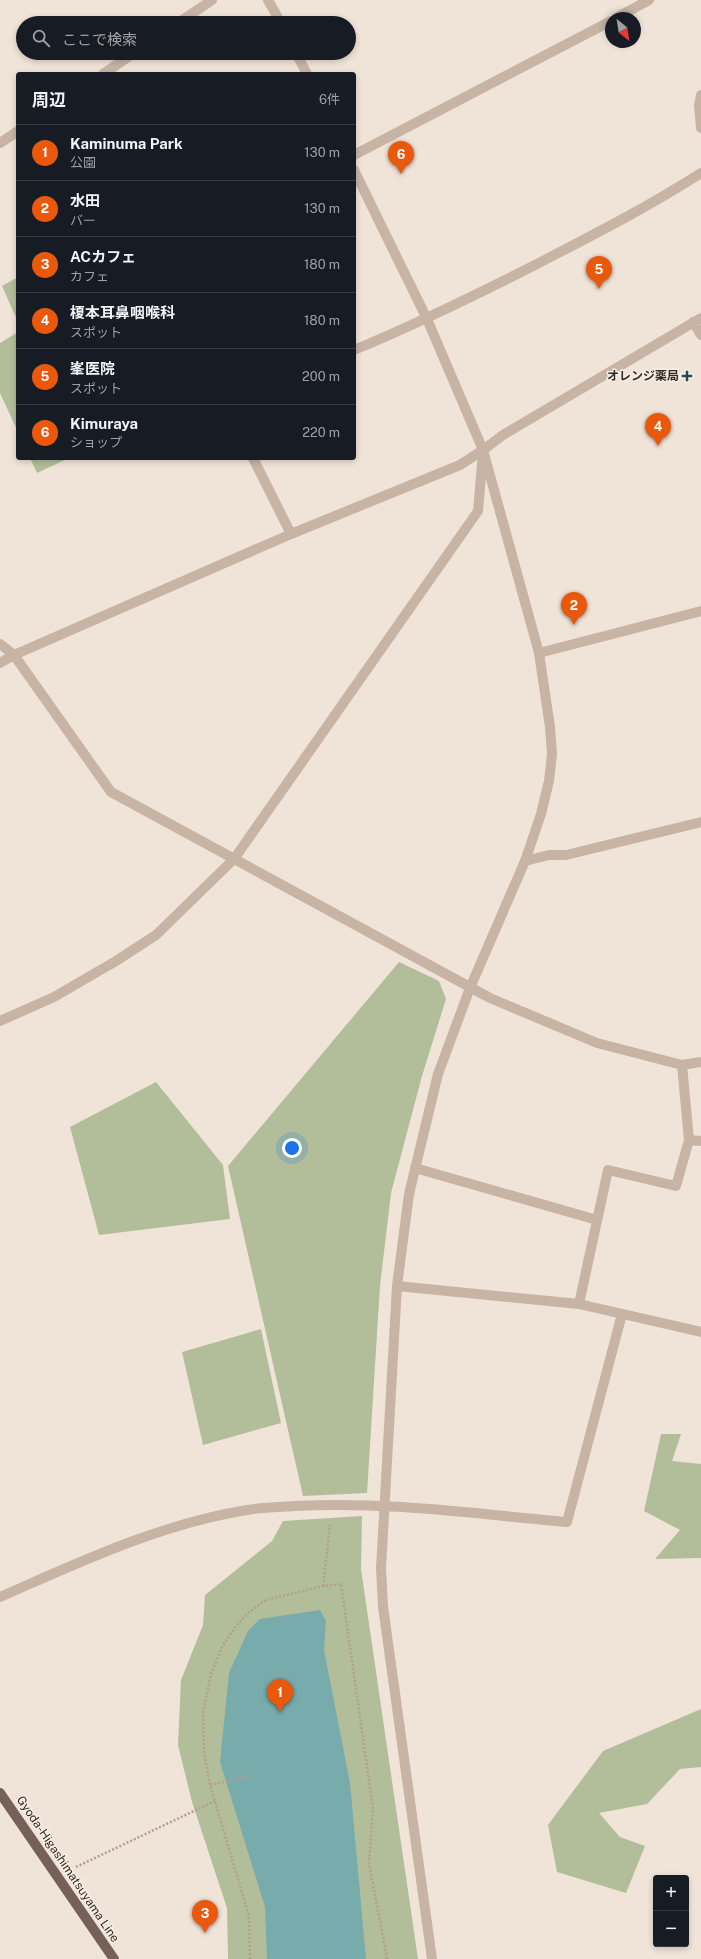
<!DOCTYPE html>
<html lang="ja">
<meta charset="utf-8">
<style>
:root{--surface:#171b24;--page:#20242c;--text:#f1f3f6;--muted:#9ea1a6;--line:#363941;--accent:#ea580c}
body{margin:0;font-family:"Public Sans","Noto Sans JP",sans-serif;background:var(--page);color:var(--text)}
.controls{position:absolute;right:12px;bottom:12px;display:grid;overflow:hidden;border-radius:4px;box-shadow:0 2px 6px #0003}
.controls button{width:36px;height:36px;display:grid;place-items:center;padding:0;border:0;border-bottom:1px solid var(--line);background:var(--surface);color:var(--text);font:20px sans-serif}
.compass{position:absolute;left:605px;top:12px;width:36px;height:36px;border-radius:50%;background:var(--surface);box-shadow:0 2px 6px #0003;rotate:150deg}
.you{position:absolute;left:292px;top:1148px;width:14px;height:14px;margin:-10px;border:3px solid #fff;border-radius:50%;background:#1a73e8;box-shadow:0 0 0 6px #1a73e833}
.badge{display:grid;place-items:center;width:26px;height:26px;border-radius:50%;background:var(--accent);color:#fff;font-size:13px;font-weight:700}
.pin{position:absolute;translate:-50% -33px;filter:drop-shadow(0 1px 2px #0008)}
.pin::after{content:'';position:absolute;top:21px;width:14px;height:12px;background:inherit;clip-path:polygon(0 0,100% 0,50% 100%)}
.list{margin:0;padding:0;list-style:none}
h2{display:flex;justify-content:space-between;align-items:center;height:52px;margin:0;padding:0 16px;font-size:17px}
h2 small{font-size:13px;font-weight:400;color:var(--muted)}
.list li{display:grid;grid-template-columns:26px 1fr auto;gap:12px;align-items:center;box-sizing:border-box;height:56px;padding:0 16px;border-top:1px solid var(--line)}
.list b{display:block;font-size:15px;white-space:nowrap}
.list p{margin:0;font-size:13px;white-space:nowrap;color:var(--muted)}
.list em{font-size:13px;font-style:normal;color:var(--muted)}
.icon{flex:none;width:22px;height:22px;fill:none;stroke:currentColor;stroke-width:2;stroke-linecap:round;stroke-linejoin:round}
.map{position:relative;flex:none;width:701px;height:1959px;overflow:hidden}
.search{position:absolute;background:var(--surface);box-shadow:0 2px 6px #0003;left:16px;top:16px;width:340px;height:44px;display:flex;align-items:center;gap:10px;box-sizing:border-box;padding:0 14px;border-radius:22px;color:var(--muted);font-size:15px}
.panel{position:absolute;background:var(--surface);box-shadow:0 2px 6px #0003;left:16px;top:72px;width:340px;height:388px;border-radius:4px}
.map>svg:first-child{display:block}
.green{fill:#b2be99}
.water{fill:#78abac}
.lines{fill:none;stroke-linecap:round;stroke-linejoin:round}
.path{stroke:#b39e8f;stroke-width:2.5;stroke-dasharray:2 2;stroke-linecap:butt}
.service{stroke:#c8b4a5;stroke-width:10}
.minor{stroke:#c8b4a5;stroke-width:10}
.tertiary{stroke:#c8b4a5;stroke-width:10}
.primary{stroke:#756157;stroke-width:10}
.poi-dot{fill:#1d5153;stroke:#f8efe4;stroke-width:1.5}
.labels{text-anchor:middle;stroke-width:3;stroke-linejoin:round;paint-order:stroke}
.poi-label{font-size:12px;font-weight:bold;fill:#332a26;stroke:#f8efe4;text-anchor:end}
.street-label{font-size:12px;fill:#332a26;stroke:#f8efe4}
</style>
<div class="map">
<svg width="701" height="1959" viewBox="0 0 701 1959">
<rect width="100%" height="100%" fill="#f0e4d8"/>
<path class="green" d="M 18,277 L 18,322 L 2,286 Z
M 18,332 L 18,432 L 0,393 L 0,343 Z
M 30,458 L 69,458 L 37,473 Z
M 399,962 L 439,981 L 446,999 L 422,1076 L 391,1193 L 380,1286 L 367,1493 L 303,1496 L 228,1166 Z
M 156,1082 L 223,1165 L 230,1219 L 99,1235 L 70,1127 Z
M 261,1329 L 281,1423 L 203,1445 L 182,1352 Z
M 661,1434 L 681,1434 L 672,1461 L 701,1464 L 701,1558 L 655,1559 L 680,1530 L 644,1511 Z
M 362,1516 L 361,1569 L 418,1959 L 228,1959 L 227,1908 L 192,1802 L 178,1745 L 181,1680 L 203,1625 L 205,1595 L 272,1541 L 283,1521 Z
M 701,1709 L 701,1767 L 680,1769 L 647,1804 L 599,1813 L 620,1837 L 645,1846 L 626,1893 L 557,1872 L 548,1825 L 603,1751 Z"/>
<path class="water" d="M 320,1610 L 326,1621 L 324,1650 L 350,1783 L 366,1959 L 267,1959 L 265,1907 L 220,1762 L 229,1673 L 248,1631 L 260,1619 Z"/>
<g class="lines">
<path class="path" d="M 323,1586 L 330,1525
M 210,1785 L 254,1775
M 76,1867 L 215,1801
M 250,1959 L 249,1916 L 210,1785 L 204,1753 L 203,1713 L 211,1674 L 222,1647 L 236,1626 L 249,1612 L 266,1600 L 323,1586 L 341,1584 L 373,1809 L 369,1863 L 387,1959"/>
<path class="service" d="M 701,95 L 699,106 L 701,128"/>
<path class="minor" d="M 616,18 L 649,0
M 178,23 L 212,0
M 103,74 L 134,53
M 0,143 L 18,131
M 354,155 L 611,21
M 693,322 L 701,335
M 354,350 C 417,324 476,295 537,264 C 593,235 648,207 701,173
M 253,458 L 291,534
M 0,644 L 14,655 L 111,792 L 490,998 L 597,1043 L 682,1065 L 701,1062
M 539,653 L 701,611
M 0,663 L 14,655 L 291,534 L 460,465 L 483,450
M 525,861 L 549,855 L 566,855 L 701,822
M 0,1021 L 54,997 L 116,961 L 156,935 L 234,859 L 478,511 L 483,452
M 689,1140 L 701,1141
M 415,1168 L 597,1220
M 397,1286 L 579,1304 L 701,1332
M 579,1304 L 608,1170 L 676,1186 L 689,1140 L 682,1065
M 0,1597 C 80,1562 160,1524 247,1510 C 263,1507 280,1507 295,1506 C 386,1501 477,1514 567,1522 L 622,1314"/>
<path class="tertiary" d="M 268,0 L 281,23
M 296,53 L 307,74
M 354,170 L 427,319 L 483,450 L 539,653 L 550,727 L 552,754 L 549,781 L 541,814 L 525,861 L 470,988 L 438,1074 L 409,1194 L 397,1286 L 381,1568 L 383,1607 L 432,1959
M 483,450 L 503,435 L 701,318"/>
<path class="primary" d="M 0,1793 L 114,1959"/>
</g>
<path class="poi-dot" d="M685 370h4v4h4v4h-4v4h-4v-4h-4v-4h4z"/>
<g class="labels">
<g class="poi-label">
<text x="679" y="380">オレンジ薬局</text>
</g>
<g class="street-label">
<text transform="translate(68 1869) rotate(56)" y="4">Gyoda-Higashimatsuyama Line</text>
</g>
</g>
</svg>
<div class="controls">
<button>+</button>
<button>−</button>
</div>
<svg class="compass" viewBox="-18 -18 36 36"><path d="M0-13l5 13h-10z" fill="#e53935"/><path d="M0 13l5-13h-10z" fill="#9ea1a6"/></svg>
<div class="you"></div>
<div class="pin badge" style="left:280px;top:1712px">1</div>
<div class="pin badge" style="left:574px;top:625px">2</div>
<div class="pin badge" style="left:205px;top:1933px">3</div>
<div class="pin badge" style="left:658px;top:446px">4</div>
<div class="pin badge" style="left:599px;top:289px">5</div>
<div class="pin badge" style="left:401px;top:174px">6</div>
<div class="search"><svg class="icon" aria-label="search" viewBox="0 0 24 24"><circle cx="10" cy="10" r="6"/><path d="M15 15l6 6"/></svg>ここで検索</div>
<section class="panel">
<h2>周辺<small>6件</small></h2>
<ul class="list">
<li><span class="badge">1</span><div><b>Kaminuma Park</b><p>公園</p></div><em>130 m</em></li>
<li><span class="badge">2</span><div><b>水田</b><p>バー</p></div><em>130 m</em></li>
<li><span class="badge">3</span><div><b>ACカフェ</b><p>カフェ</p></div><em>180 m</em></li>
<li><span class="badge">4</span><div><b>榎本耳鼻咽喉科</b><p>スポット</p></div><em>180 m</em></li>
<li><span class="badge">5</span><div><b>峯医院</b><p>スポット</p></div><em>200 m</em></li>
<li><span class="badge">6</span><div><b>Kimuraya</b><p>ショップ</p></div><em>220 m</em></li>
</ul>
</section>
</div>
